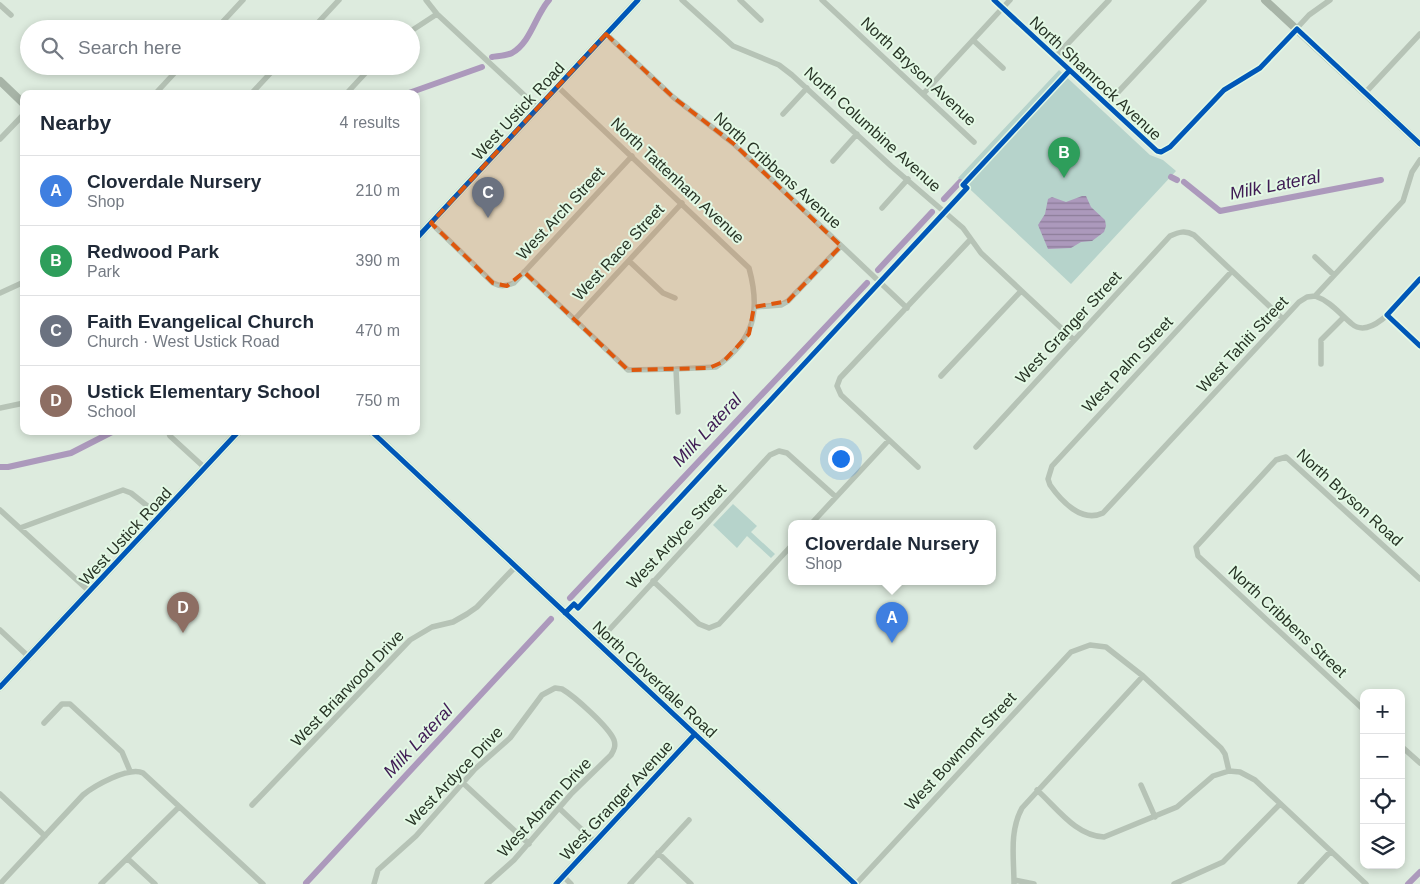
<!DOCTYPE html>
<meta charset="utf-8">
<style>
:root{--surface:#fff;--page:#f2f2f3;--text:#1f2937;--muted:#747a83;--line:#e0e1e3;--accent:#ea580c}
body{margin:0;font-family:Helvetica,sans-serif;background:var(--page);color:var(--text)}
.controls{position:absolute;right:15px;bottom:15px;display:grid;overflow:hidden;border-radius:10px;box-shadow:0 2px 8px #0003}
.controls button{width:45px;height:45px;display:grid;place-items:center;padding:0;border:0;border-bottom:1px solid var(--line);background:var(--surface);color:var(--text);font:25px sans-serif}
.you{position:absolute;left:840px;top:458px;width:18px;height:18px;margin:-12px;border:4px solid #fff;border-radius:50%;background:#1a73e8;box-shadow:0 0 0 8px #1a73e833}
.badge{display:grid;place-items:center;width:32px;height:32px;border-radius:50%;background:var(--accent);color:#fff;font-size:16px;font-weight:700}
.pin{position:absolute;translate:-50% -41px;filter:drop-shadow(0 1px 2px #0008)}
.pin::after{content:'';position:absolute;top:26px;width:18px;height:15px;background:inherit;clip-path:polygon(0 0,100% 0,50% 100%)}
.popup{position:absolute;left:788px;top:520px;width:208px;height:65px;box-sizing:border-box;display:grid;place-content:center;border-radius:10px;background:var(--surface);filter:drop-shadow(0 1px 4px #0005);font-size:16px;white-space:nowrap;color:var(--muted)}
.popup b{font-size:19px;color:var(--text)}
.popup::after{content:'';position:absolute;left:50%;top:100%;margin-left:-10px;border:10px solid transparent;border-top-color:var(--surface)}
.list{margin:0;padding:0;list-style:none}
h2{display:flex;justify-content:space-between;align-items:center;height:65px;margin:0;padding:0 20px;font-size:21px}
h2 small{font-size:16px;font-weight:400;color:var(--muted)}
.list li{display:grid;grid-template-columns:32px 1fr auto;gap:15px;align-items:center;box-sizing:border-box;height:70px;padding:0 20px;border-top:1px solid var(--line)}
.list b{display:block;font-size:19px;white-space:nowrap}
.list p{margin:0;font-size:16px;white-space:nowrap;color:var(--muted)}
.list em{font-size:16px;font-style:normal;color:var(--muted)}
.icon{flex:none;width:28px;height:28px;fill:none;stroke:currentColor;stroke-width:2;stroke-linecap:round;stroke-linejoin:round}
.map{position:relative;flex:none;width:1420px;height:884px;overflow:hidden}
.search{position:absolute;background:var(--surface);box-shadow:0 2px 8px #0003;left:20px;top:20px;width:400px;height:55px;display:flex;align-items:center;gap:12px;box-sizing:border-box;padding:0 18px;border-radius:28px;color:var(--muted);font-size:19px}
.panel{position:absolute;background:var(--surface);box-shadow:0 2px 8px #0003;left:20px;top:90px;width:400px;height:345px;border-radius:10px}
.map>svg:first-child{display:block}
.green{fill:#b6d3cb}
.water{fill:url(#water-rules)}
.lines{fill:none;stroke-linecap:round;stroke-linejoin:round}
.canal{stroke:#ac99bc;stroke-width:6}
.street{stroke:#b6c3b6;stroke-width:5.5}
.secondary{stroke:#a7b4a7;stroke-width:8}
.cycleway-casing{stroke:#e3f9e5;stroke-width:8}
.cycleway{stroke:#0057b8;stroke-width:5}
.marked{fill:#de570d;fill-opacity:0.2;stroke:#de570d;stroke-width:4;stroke-dasharray:10 6;stroke-linejoin:round}
.labels{text-anchor:middle;stroke-width:4;stroke-linejoin:round;paint-order:stroke}
.street-label{font-size:16px;fill:#273325;stroke:#e3f9e5}
.water-label{font-size:18px;font-style:italic;fill:#3f1b54;stroke:#e3f9e5}
</style>
<div class="map">
<svg width="1420" height="884" viewBox="0 0 1420 884">
<defs>
<pattern id="water-rules" width="6" height="5" patternUnits="userSpaceOnUse" patternTransform="scale(1.25)"><rect width="6" height="5" fill="#ac99bc"/><path d="M0 2.5h6" fill="none" stroke="#8c7d99"/></pattern>
</defs>
<rect width="100%" height="100%" fill="#ddebde"/>
<path class="green" d="M 1059,70 L 1150,155 L 1163,160 L 1176,171 L 1071,284 L 958,178 Z
M 733,504 L 757,526 L 751,532 L 775,554 L 771,558 L 747,536 L 737,548 L 713,525 Z"/>
<path class="water" d="M 1082,196 L 1086,196 L 1091,207 L 1105,220 L 1106,226 L 1104,232 L 1092,241 L 1081,242 L 1071,248 L 1048,249 L 1038,225 L 1045,214 L 1048,199 L 1052,197 L 1066,202 Z"/>
<g class="lines">
<path class="canal" d="M 492,57 C 498,56 506,56 512,53 C 531,42 535,16 549,0
M 406,94 L 482,67
M 1171,177 L 1177,180
M 1184,182 L 1220,211 L 1381,180
M 944,199 L 960,182
M 878,270 L 932,212
M 0,467 L 8,467 L 71,453 L 114,431
M 570,598 L 867,283
M 306,883 L 551,619
M 1408,884 L 1420,872"/>
<path class="street" d="M 426,0 L 437,14 L 538,108
M 682,0 L 733,46 L 779,65 L 792,75 L 891,166 L 963,228 L 981,253 L 1074,340
M 740,0 L 761,20
M 822,0 L 974,142
M 994,0 L 1153,149 L 1161,152 L 1170,147 L 1224,90 L 1260,68 L 1309,15 L 1330,0
M 0,5 L 11,15
M 216,29 L 243,0
M 312,29 L 339,0
M 411,31 L 437,14
M 606,34 L 673,97 L 734,144 L 907,308
M 973,40 L 1003,68
M 1055,57 L 1109,0
M 558,87 L 749,268 C 761,312 754,340 716,367 L 676,369
M 924,93 L 1010,0
M 1365,93 L 1420,34
M 155,94 L 181,66
M 251,94 L 277,66
M 346,94 L 372,66
M 1106,105 L 1204,0
M 783,114 L 807,88
M 0,139 L 24,114
M 833,161 L 857,134
M 882,208 L 908,179
M 431,223 L 493,283 C 501,287 506,286 514,283 L 632,156
M 1315,257 L 1334,275
M 629,261 L 663,293 L 675,298
M 1232,271 L 1052,466 L 1048,479 L 1050,485 C 1062,502 1082,523 1103,513 L 1299,302 L 1307,297 L 1315,296 L 1403,201 L 1412,172 L 1420,160
M 524,272 L 628,370 L 676,369 L 678,412
M 0,293 L 24,282
M 1315,296 C 1330,301 1340,314 1352,324 C 1373,342 1406,294 1420,279
M 754,307 L 781,305 L 788,301 L 841,246
M 1387,315 L 1420,346
M 574,320 L 682,203
M 1321,364 L 1321,340 L 1344,317
M 941,376 L 1021,291
M 0,408 L 24,403
M 168,431 L 170,436 L 205,468
M 976,447 L 1170,236 C 1179,232 1185,230 1194,235 L 1283,319
M 918,467 L 841,395 L 837,386 L 840,378 L 970,240
M 0,510 L 90,592
M 811,524 L 889,440
M 20,528 L 123,490 L 131,493 L 160,516
M 653,581 L 699,624 L 709,628 L 719,624 L 792,545
M 0,630 L 29,657
M 597,643 L 770,455 L 779,451 L 787,453 L 836,497
M 1364,710 L 1198,556 L 1196,547 L 1276,460 L 1286,457 L 1420,579
M 44,723 L 62,704 L 70,704 L 122,752 L 130,771
M 1401,746 L 1420,763
M 463,783 L 529,844
M 1141,785 L 1155,817
M 1037,790 C 1057,808 1076,836 1104,837 L 1177,807 L 1213,776 L 1229,771
M 0,794 L 45,836
M 252,805 L 410,640 L 432,627 L 453,622 L 467,614 L 477,607 L 516,566
M 560,809 L 595,842
M 658,853 L 691,884
M 128,859 L 155,884
M 563,876 L 571,884
M 1014,880 L 1034,884
M 0,884 L 83,795 C 94,786 129,766 143,773 L 263,884
M 101,884 L 179,807
M 374,884 L 378,870 L 416,836 L 475,769 L 510,738 L 542,695 L 555,688 L 562,689 C 574,696 609,727 614,740 C 616,746 614,750 611,755 L 572,793 L 514,860 L 487,884
M 630,884 L 689,820
M 856,884 L 1071,652 L 1090,645 L 1106,647 L 1143,676 L 1221,748 L 1225,754 L 1229,771 L 1240,772 L 1255,780 L 1366,884
M 1014,884 C 1014,858 1009,832 1022,808 L 1143,676
M 1174,884 L 1223,862 L 1280,804
M 1300,884 L 1331,851"/>
<path class="secondary" d="M 1265,0 L 1420,144
M 0,81 L 24,104
M 416,239 L 638,0
M 371,431 L 855,884
M 0,687 L 239,431
M 556,884 L 695,734"/>
<g class="cycleway-casing">
<path id="cycleway" d="M 994,0 L 1157,151 L 1161,152 L 1170,147 L 1224,90 L 1260,68 L 1297,29 L 1420,144
M 416,239 L 638,0
M 1420,279 L 1387,315 L 1420,346
M 371,431 L 855,884
M 565,613 L 574,604 L 578,608 L 967,188 L 963,185 L 1069,71
M 0,687 L 239,431
M 556,884 L 695,734"/>
</g>
<use href="#cycleway" class="cycleway"/>
</g>
<path class="marked" d="M 606,34 L 673,97 L 734,144 L 841,246 L 788,301 L 754,307 L 749,334 L 723,362 L 709,368 L 628,370 L 524,272 L 507,286 L 493,283 L 431,223 Z"/>
<g class="labels">
<g class="street-label">
<text transform="translate(919 71) rotate(43)" y="6">North Bryson Avenue</text>
<text transform="translate(1096 78) rotate(43)" y="6">North Shamrock Avenue</text>
<text transform="translate(518 111) rotate(-47)" y="6">West Ustick Road</text>
<text transform="translate(873 129) rotate(42)" y="6">North Columbine Avenue</text>
<text transform="translate(778 170) rotate(42)" y="6">North Cribbens Avenue</text>
<text transform="translate(678 180) rotate(43)" y="6">North Tattenham Avenue</text>
<text transform="translate(560 213) rotate(-47)" y="6">West Arch Street</text>
<text transform="translate(618 252) rotate(-47)" y="6">West Race Street</text>
<text transform="translate(1068 327) rotate(-47)" y="6">West Granger Street</text>
<text transform="translate(1242 344) rotate(-47)" y="6">West Tahiti Street</text>
<text transform="translate(1127 364) rotate(-47)" y="6">West Palm Street</text>
<text transform="translate(1350 497) rotate(42)" y="6">North Bryson Road</text>
<text transform="translate(125 536) rotate(-47)" y="6">West Ustick Road</text>
<text transform="translate(676 536) rotate(-47)" y="6">West Ardyce Street</text>
<text transform="translate(1288 621) rotate(43)" y="6">North Cribbens Street</text>
<text transform="translate(655 679) rotate(43)" y="6">North Cloverdale Road</text>
<text transform="translate(347 688) rotate(-46)" y="6">West Briarwood Drive</text>
<text transform="translate(960 751) rotate(-47)" y="6">West Bowmont Street</text>
<text transform="translate(454 776) rotate(-46)" y="6">West Ardyce Drive</text>
<text transform="translate(616 800) rotate(-47)" y="6">West Granger Avenue</text>
<text transform="translate(544 807) rotate(-47)" y="6">West Abram Drive</text>
</g>
<g class="water-label">
<text transform="translate(1275 185) rotate(-11)" y="6">Milk Lateral</text>
<text transform="translate(707 430) rotate(-47)" y="6">Milk Lateral</text>
<text transform="translate(418 741) rotate(-47)" y="6">Milk Lateral</text>
</g>
</g>
</svg>
<div class="controls">
<button>+</button>
<button>−</button>
<button><svg class="icon" aria-label="locate" viewBox="0 0 24 24"><circle cx="12" cy="12" r="6"/><path d="M12 2v4M12 18v4M2 12h4M18 12h4"/></svg></button>
<button><svg class="icon" aria-label="layers" viewBox="0 0 24 24"><path d="M12 4l9 5-9 5-9-5zM3 14l9 5 9-5"/></svg></button>
</div>
<div class="you"></div>
<div class="pin badge" style="left:892px;top:643px;background:#3f7fe0">A</div>
<div class="popup"><b>Cloverdale Nursery</b>Shop</div>
<div class="pin badge" style="left:1064px;top:178px;background:#2e9e5b">B</div>
<div class="pin badge" style="left:488px;top:218px;background:#6b7280">C</div>
<div class="pin badge" style="left:183px;top:633px;background:#8d6e63">D</div>
<div class="search"><svg class="icon" aria-label="search" viewBox="0 0 24 24"><circle cx="10" cy="10" r="6"/><path d="M15 15l6 6"/></svg>Search here</div>
<section class="panel">
<h2>Nearby<small>4 results</small></h2>
<ul class="list">
<li><span class="badge" style="background:#3f7fe0">A</span><div><b>Cloverdale Nursery</b><p>Shop</p></div><em>210 m</em></li>
<li><span class="badge" style="background:#2e9e5b">B</span><div><b>Redwood Park</b><p>Park</p></div><em>390 m</em></li>
<li><span class="badge" style="background:#6b7280">C</span><div><b>Faith Evangelical Church</b><p>Church · West Ustick Road</p></div><em>470 m</em></li>
<li><span class="badge" style="background:#8d6e63">D</span><div><b>Ustick Elementary School</b><p>School</p></div><em>750 m</em></li>
</ul>
</section>
</div>
